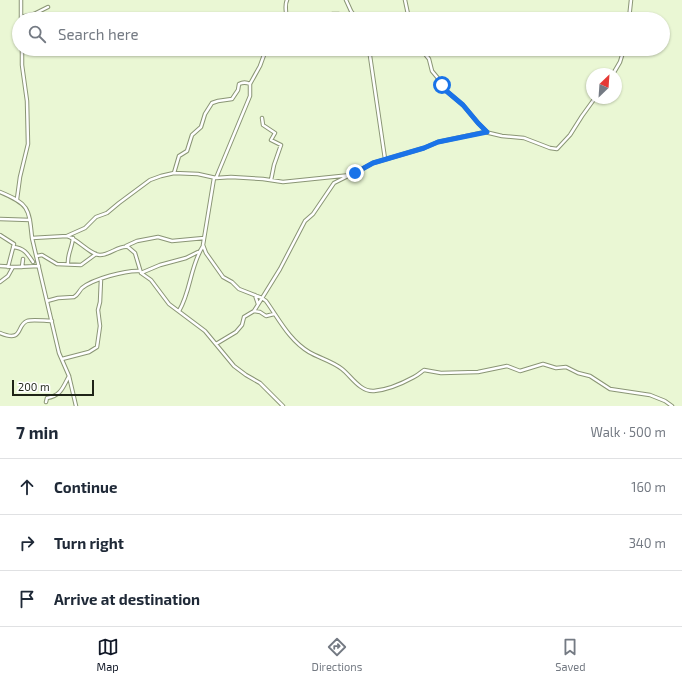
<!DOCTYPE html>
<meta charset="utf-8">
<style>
:root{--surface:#fff;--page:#f6f6f7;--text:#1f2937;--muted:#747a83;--line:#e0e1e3;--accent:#111827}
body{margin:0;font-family:"Exo 2",sans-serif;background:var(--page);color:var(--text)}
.compass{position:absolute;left:586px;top:68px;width:36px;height:36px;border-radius:50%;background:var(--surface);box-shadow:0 1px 3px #0004;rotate:25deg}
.scale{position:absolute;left:12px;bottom:10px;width:82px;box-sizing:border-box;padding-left:4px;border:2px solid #1f2417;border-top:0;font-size:11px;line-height:14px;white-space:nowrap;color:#1f2417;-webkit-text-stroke:3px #fff;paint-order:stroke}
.stop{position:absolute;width:12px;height:12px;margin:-9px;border:3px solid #1a73e8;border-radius:50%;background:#fff}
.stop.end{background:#1a73e8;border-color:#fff;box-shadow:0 1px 4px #0008}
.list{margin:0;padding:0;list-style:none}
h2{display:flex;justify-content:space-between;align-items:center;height:52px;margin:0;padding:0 16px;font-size:17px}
h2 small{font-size:13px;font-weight:400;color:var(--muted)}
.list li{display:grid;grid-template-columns:26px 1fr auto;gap:12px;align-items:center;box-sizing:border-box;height:56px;padding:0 16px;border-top:1px solid var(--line)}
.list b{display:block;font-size:15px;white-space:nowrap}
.list em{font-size:13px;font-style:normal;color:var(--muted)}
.icon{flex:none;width:22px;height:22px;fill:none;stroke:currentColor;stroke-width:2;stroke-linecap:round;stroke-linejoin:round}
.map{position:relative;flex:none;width:682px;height:406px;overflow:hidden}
.search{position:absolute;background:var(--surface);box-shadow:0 1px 3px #0004;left:12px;right:12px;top:12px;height:44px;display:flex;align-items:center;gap:10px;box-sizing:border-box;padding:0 14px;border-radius:22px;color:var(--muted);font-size:15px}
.sheet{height:220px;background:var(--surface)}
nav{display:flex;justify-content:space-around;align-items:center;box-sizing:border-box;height:56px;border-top:1px solid var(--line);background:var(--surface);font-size:11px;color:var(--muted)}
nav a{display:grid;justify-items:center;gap:2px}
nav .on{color:var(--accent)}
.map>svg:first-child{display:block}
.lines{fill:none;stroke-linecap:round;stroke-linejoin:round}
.street-casing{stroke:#8a9575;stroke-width:4.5}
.street{stroke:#fff;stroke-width:2.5}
.route{stroke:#1a73e8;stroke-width:5}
</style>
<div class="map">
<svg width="682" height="406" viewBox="0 0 682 406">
<rect width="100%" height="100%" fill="#eaf7d4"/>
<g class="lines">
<g class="street-casing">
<path id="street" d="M 21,0 L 21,19
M 346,0 L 351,11 L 357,19
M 405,0 L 409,19
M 286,15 L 297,17 L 304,15 L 326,18 L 332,14 L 339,14 L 352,19
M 21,17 L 34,14 L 48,7
M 286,19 C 287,12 284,6 287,0
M 629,19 L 631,0
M 369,49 L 385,159
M 421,49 L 429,59 L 432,71 L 442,83 L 444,89 L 463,105 L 478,123 L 487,132
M 613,74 L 620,62 L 624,49
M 262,118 L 263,125 L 275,133 L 271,140 L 281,145 L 274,165 L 271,180
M 174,173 L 179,156 L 187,151 L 192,135 L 201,127 L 205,114 L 212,103 L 218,101 L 232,99 L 238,90 L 239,84 C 243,82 246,82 250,84
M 214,178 L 203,245 L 206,253 L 223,277 L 232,282 L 239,289 L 262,298 L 266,301 C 279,319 289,340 309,352 C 319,358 332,361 342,369 C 351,376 360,392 374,391 C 386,390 403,383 414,377 C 418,375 421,372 424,370 L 441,373 L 478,372 L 507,366 L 520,371 L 543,364 L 556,368 L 566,367 L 578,373 L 590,376 L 610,389 L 650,395 L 665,401 L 672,406
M 216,178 L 250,96 L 250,84 L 260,66 L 264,55 L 269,49
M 0,192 C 29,204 29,208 32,238 L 59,353 L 69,376 L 76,406
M 17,199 L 20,177 L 28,144 L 27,101 L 22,65 L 22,49
M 0,219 L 30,220
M 0,235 L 14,244 L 8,267
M 67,236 L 85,228 L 96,217 L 107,213 L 119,203 L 150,180 L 161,176 L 174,173 L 198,174 L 216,178 L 231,177 L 263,179 L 283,182 L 351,175 L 373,163 L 424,148 L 438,142 L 485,132 L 502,136 L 524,138 L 550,148 L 557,149 L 570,135 L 582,116 L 595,98
M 32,238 L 67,236 C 78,239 90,255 100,255 C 110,255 119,245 128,247 L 135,253 L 141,273 L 151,280 L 169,304 L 205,331 L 234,366 L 246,375 L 260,383 L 283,406
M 126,246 L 137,241 L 158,237 L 172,241 L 204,238
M 13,247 C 24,248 27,253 33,262
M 37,256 L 42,255 L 57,264 L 81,265 L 96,254
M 68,264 C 67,255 72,248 73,238
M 0,266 L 17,267 L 39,266
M 22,267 L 23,259
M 141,273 L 160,265 L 186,258 L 198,252
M 0,282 L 8,276 L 13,267
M 255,295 L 258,304
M 47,301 L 58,298 L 74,297 C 78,295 79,291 82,288 C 93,279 126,270 140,271
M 179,311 C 191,291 190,266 203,246
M 254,311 L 260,312 L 266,316 L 274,314
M 0,333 C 24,343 16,325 27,321 C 32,319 45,321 52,321
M 216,344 L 236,332 L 242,325 L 244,317 L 254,311 L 280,269 L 305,221 L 313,214 L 334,183 L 350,175
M 62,359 L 89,352 L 97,347 L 100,326 L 98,310 L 100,302 L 101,279
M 46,402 L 47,398 C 61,396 63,387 69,376"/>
</g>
<use href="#street" class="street"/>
</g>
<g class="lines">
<path class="route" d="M 355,173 L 373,163 L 424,148 L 438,142 L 487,132 L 478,123 L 463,105 L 444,89 L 442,85"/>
</g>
</svg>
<svg class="compass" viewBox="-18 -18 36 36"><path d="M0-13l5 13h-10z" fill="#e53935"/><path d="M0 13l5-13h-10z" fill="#747a83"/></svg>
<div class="scale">200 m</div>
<div class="stop" style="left:442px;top:85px"></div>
<div class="stop end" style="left:355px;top:173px"></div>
<div class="search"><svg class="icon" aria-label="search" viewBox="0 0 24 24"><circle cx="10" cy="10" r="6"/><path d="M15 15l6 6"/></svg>Search here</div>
</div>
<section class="sheet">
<h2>7 min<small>Walk · 500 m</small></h2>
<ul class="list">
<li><svg class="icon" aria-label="ahead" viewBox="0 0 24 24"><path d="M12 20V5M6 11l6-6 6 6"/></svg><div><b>Continue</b></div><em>160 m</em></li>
<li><svg class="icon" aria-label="right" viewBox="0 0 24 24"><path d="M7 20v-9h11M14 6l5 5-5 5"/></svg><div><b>Turn right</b></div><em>340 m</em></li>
<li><svg class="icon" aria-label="arrive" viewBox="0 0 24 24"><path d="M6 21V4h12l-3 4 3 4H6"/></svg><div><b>Arrive at destination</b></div></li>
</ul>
</section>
<nav>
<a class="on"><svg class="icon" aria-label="map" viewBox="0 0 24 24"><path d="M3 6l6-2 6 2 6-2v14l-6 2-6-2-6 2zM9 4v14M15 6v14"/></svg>Map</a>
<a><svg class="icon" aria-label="directions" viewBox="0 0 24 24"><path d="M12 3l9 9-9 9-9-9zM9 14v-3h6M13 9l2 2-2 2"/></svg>Directions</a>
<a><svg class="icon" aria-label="saved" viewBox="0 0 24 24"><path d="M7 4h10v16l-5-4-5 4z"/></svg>Saved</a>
</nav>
